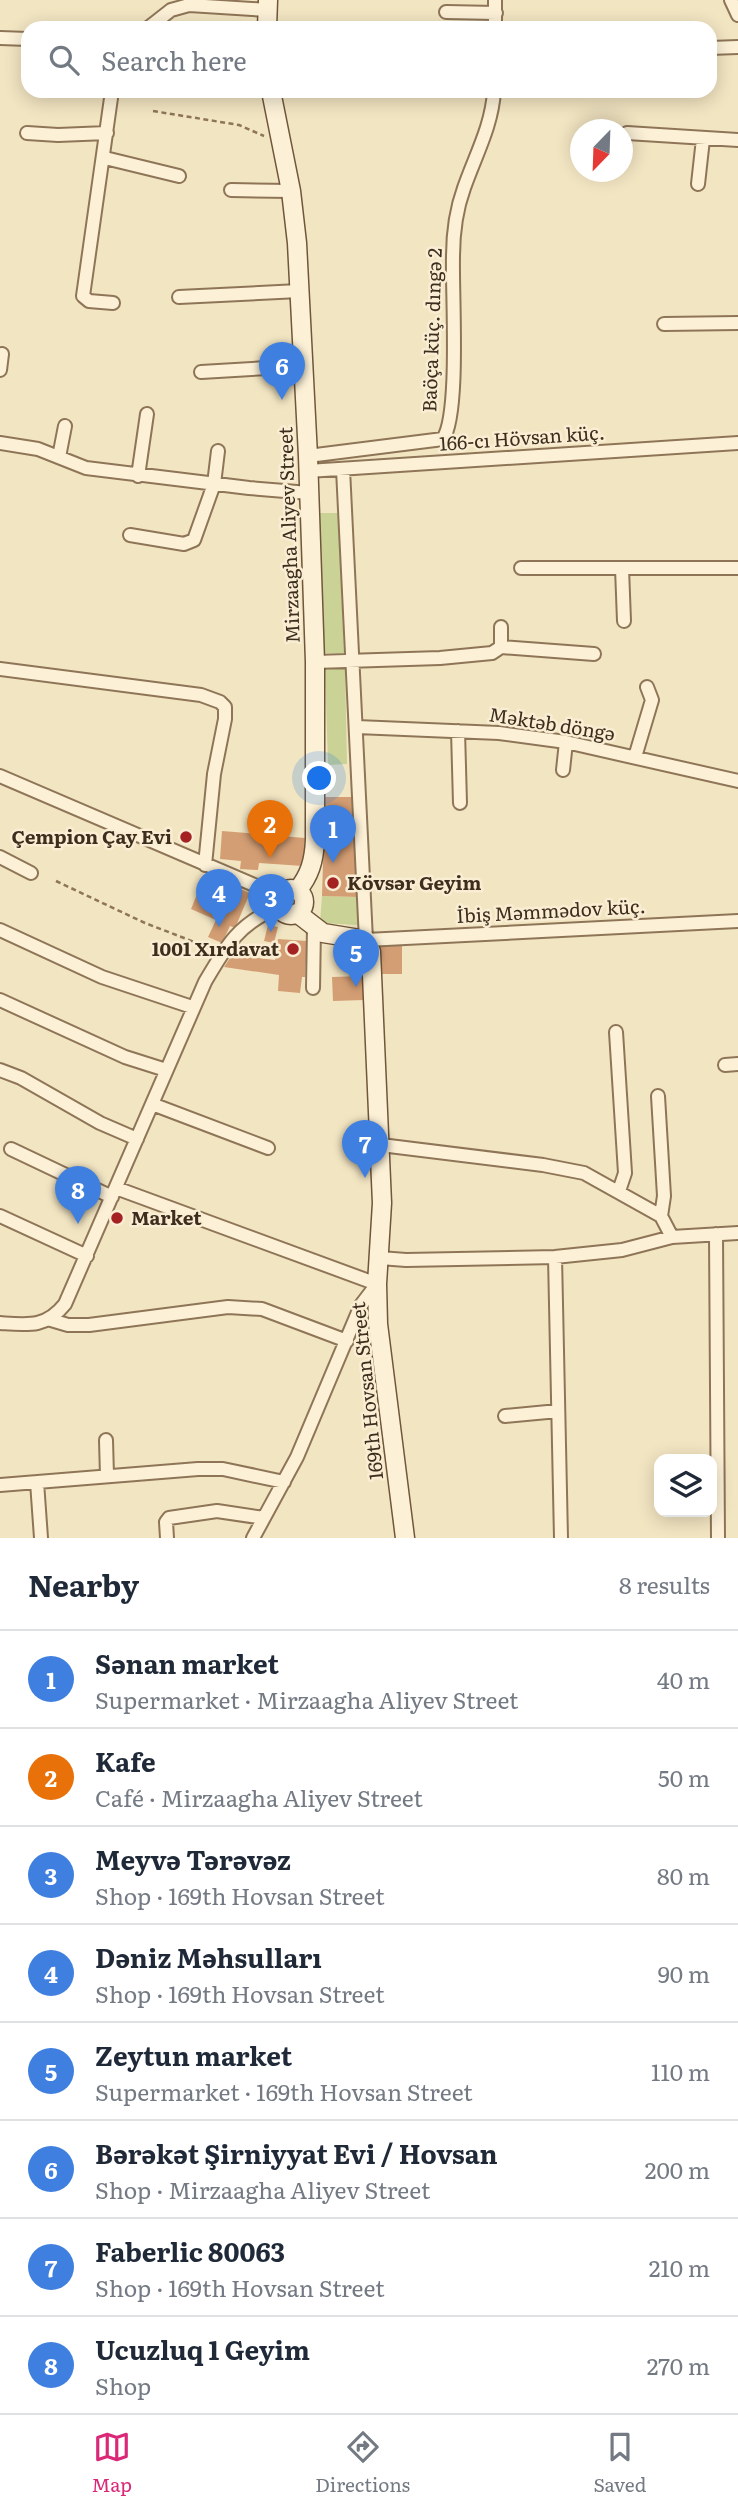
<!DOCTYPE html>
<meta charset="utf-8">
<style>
:root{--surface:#fff;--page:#f6f6f7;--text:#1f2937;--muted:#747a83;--line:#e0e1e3;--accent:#db2777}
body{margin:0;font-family:Literata,serif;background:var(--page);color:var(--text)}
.controls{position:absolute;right:21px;bottom:21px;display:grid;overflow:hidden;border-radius:14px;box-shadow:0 4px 18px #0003}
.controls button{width:63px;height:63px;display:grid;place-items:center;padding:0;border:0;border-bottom:2px solid var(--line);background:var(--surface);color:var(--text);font:35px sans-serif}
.compass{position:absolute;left:570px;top:119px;width:63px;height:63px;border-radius:50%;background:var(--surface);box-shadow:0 4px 18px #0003;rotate:203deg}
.you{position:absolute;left:320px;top:779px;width:24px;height:24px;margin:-18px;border:5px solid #fff;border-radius:50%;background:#1a73e8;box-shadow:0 0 0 10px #1a73e833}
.badge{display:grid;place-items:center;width:46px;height:46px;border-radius:50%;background:var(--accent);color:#fff;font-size:23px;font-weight:700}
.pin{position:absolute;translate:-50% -58px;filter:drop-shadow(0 2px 4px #0008)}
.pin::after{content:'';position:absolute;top:37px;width:24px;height:21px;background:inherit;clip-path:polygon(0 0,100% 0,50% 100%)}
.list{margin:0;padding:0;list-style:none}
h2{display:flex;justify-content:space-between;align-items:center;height:91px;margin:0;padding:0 28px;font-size:30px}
h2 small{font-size:23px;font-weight:400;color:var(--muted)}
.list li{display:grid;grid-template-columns:46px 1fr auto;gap:21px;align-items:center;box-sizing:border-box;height:98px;padding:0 28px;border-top:2px solid var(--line)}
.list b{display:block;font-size:26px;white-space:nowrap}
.list p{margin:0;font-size:23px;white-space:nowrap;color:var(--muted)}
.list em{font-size:23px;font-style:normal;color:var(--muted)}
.icon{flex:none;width:38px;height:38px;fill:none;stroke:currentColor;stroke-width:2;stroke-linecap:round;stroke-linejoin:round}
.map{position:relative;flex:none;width:738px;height:1538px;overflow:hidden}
.search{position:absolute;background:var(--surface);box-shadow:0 4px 18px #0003;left:21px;right:21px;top:21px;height:77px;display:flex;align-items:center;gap:18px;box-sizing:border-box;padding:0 24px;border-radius:21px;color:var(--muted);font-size:26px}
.sheet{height:875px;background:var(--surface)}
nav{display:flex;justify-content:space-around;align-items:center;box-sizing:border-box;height:98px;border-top:2px solid var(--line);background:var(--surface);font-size:19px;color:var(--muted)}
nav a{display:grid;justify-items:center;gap:4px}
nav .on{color:var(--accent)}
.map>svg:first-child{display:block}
.green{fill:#cad295}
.building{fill:#d49e74}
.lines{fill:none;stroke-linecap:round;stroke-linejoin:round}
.street-casing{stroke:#8f7557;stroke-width:16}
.secondary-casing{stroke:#70563a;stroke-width:21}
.path{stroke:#8f7557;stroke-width:2.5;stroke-dasharray:5 3.5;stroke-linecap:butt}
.street{stroke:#fcf1d7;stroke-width:12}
.secondary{stroke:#fcf1d7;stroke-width:18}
.poi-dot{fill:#a42221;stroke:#f9eed3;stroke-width:2.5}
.labels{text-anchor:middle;stroke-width:5;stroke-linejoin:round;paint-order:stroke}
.street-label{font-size:19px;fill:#3d2d1d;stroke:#f9eed3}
.poi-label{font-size:19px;font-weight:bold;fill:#3d2d1d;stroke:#f9eed3;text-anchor:end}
</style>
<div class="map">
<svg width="738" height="1538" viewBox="0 0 738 1538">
<rect width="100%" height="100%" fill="#f2e5c2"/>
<path class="green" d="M 317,513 L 338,513 L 344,653 L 323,653 Z
M 345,667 L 347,764 L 328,765 L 325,668 Z
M 322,896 L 358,897 L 358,925 L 320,923 Z"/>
<path class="building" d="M 325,797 L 355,797 L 358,897 L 322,896 Z
M 222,831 L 305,838 L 303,866 L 259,863 L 258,870 L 240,869 L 241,861 L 220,859 Z
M 222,881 L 250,893 L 235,928 L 230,926 L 222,943 L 208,937 L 216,920 L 191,909 L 200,887 L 216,894 Z
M 268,925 L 278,927 L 274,943 L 264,941 Z
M 278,939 L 307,941 L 305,977 L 302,977 L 300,993 L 278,991 L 279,975 L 224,967 L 232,955 L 275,960 Z
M 378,946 L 402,946 L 402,974 L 379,974 Z
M 363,976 L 364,1000 L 333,1001 L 332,977 Z"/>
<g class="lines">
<g class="street-casing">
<path id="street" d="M 495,0 L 495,28
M 731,0 L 738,15
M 446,12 L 496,13
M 148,28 L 171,10 L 189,5 L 268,10
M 0,38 L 28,39
M 710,48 L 738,47
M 112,91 L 83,296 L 89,301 L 113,303
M 27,133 L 58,135 L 107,133
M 627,133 L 738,140
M 105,158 L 179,176
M 698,184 L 703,139
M 231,190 L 291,191
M 179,297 L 299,291
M 664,324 L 738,323
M 0,370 L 2,354
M 201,372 L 302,366
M 0,443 L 38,449 L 86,468 L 249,488 L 309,493
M 308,456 L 443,439 C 460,414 452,294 453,257 C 453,234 456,210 464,188 C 475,156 492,126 494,91
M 59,457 L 65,426
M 343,469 L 366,940 L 738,921
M 308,471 L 738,443
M 138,476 L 147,414
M 130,535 L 184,544 L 194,540 L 214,484 L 218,451
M 521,568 L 738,568
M 622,568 L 624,621
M 501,647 L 501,627
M 315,662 L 440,658 L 492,653 L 501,647 L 594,654
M 0,669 L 201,695 L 220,702 L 225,707 L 225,719 L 214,774 L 205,865
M 357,727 L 499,733 L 566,742 L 738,781
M 458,731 L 460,803
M 635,757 L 652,700 L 647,687
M 563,770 L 566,742
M 0,776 L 280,896
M 0,857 L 31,873
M 0,930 L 102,977 L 192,1007
M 313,988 L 314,927
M 0,1000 L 125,1057 L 166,1070
M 616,1032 L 625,1173 L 619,1191
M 725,1065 L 738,1064
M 0,1070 L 21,1078 L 100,1123 L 137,1139
M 658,1096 L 664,1196 L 661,1216
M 152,1104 L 268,1148
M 381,1145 L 543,1165 L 584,1173 L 661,1216 L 672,1237
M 11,1149 L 112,1197
M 116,1188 L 377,1284 L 361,1305 L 297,1457 L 253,1538
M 0,1216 L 87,1256
M 716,1234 L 718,1538
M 555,1257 L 561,1538
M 380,1258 L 406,1260 L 555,1257 L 622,1250 L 672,1237 L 738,1233
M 51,1320 L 68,1325 L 89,1325 L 228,1307 L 262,1309 L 347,1341
M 0,1323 C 28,1325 46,1328 65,1304 L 205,982 C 226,946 239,923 279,907
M 505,1416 L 558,1411
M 106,1440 L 107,1476
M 37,1482 L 41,1538
M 0,1485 L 198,1469 L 223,1469 L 284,1482
M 167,1538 L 166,1522 L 169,1518 L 217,1511 L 264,1518"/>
</g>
<g class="secondary-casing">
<path id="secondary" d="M 267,28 L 268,0
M 271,91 L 291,191 L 297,243 L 308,456 L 315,662 L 315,840 C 314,861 310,875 297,891
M278 902a13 13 0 1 1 26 0a13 13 0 1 1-26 0Z
M 297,913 L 323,933 L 366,940 L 371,952 L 382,1203 L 377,1284 L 378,1324 L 405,1538"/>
</g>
<path class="path" d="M 153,111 L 239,125 L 264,136
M 56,881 L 145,923 L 210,948"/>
<use href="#street" class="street"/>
<use href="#secondary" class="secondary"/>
</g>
<g class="poi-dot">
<circle cx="186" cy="837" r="7"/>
<circle cx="333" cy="883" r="7"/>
<circle cx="293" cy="949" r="7"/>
<circle cx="117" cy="1218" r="7"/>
</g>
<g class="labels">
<g class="street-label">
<text transform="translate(432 330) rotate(-88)" y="7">Baöça küç. dıngə 2</text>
<text transform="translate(522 438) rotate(-4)" y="7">166-cı Hövsan küç.</text>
<text transform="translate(289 535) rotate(-92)" y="7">Mirzaagha Aliyev Street</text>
<text transform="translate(552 724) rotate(9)" y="7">Məktəb döngə</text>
<text transform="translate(551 911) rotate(-3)" y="7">İbiş Məmmədov küç.</text>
<text transform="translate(367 1391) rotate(-96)" y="7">169th Hovsan Street</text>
</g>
<g class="poi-label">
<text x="172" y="844">Çempion Çay Evi</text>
<text x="347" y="890" text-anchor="start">Kövsər Geyim</text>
<text x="279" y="956">1001 Xırdavat</text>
<text x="131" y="1225" text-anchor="start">Market</text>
</g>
</g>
</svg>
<div class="controls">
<button><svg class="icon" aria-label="layers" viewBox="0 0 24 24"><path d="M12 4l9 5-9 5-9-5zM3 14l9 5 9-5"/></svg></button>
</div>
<svg class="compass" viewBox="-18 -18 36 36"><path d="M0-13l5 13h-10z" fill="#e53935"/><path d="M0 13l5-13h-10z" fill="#747a83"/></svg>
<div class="you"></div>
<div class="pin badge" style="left:333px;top:863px;background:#3f7fe0">1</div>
<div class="pin badge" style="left:270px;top:858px;background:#e8710a">2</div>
<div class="pin badge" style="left:271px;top:932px;background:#3f7fe0">3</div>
<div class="pin badge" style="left:219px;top:927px;background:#3f7fe0">4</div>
<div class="pin badge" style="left:356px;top:987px;background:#3f7fe0">5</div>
<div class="pin badge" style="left:282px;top:400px;background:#3f7fe0">6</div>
<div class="pin badge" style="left:365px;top:1178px;background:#3f7fe0">7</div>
<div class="pin badge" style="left:78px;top:1224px;background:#3f7fe0">8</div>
<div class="search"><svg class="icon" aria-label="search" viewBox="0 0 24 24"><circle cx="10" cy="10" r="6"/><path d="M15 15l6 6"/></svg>Search here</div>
</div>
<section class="sheet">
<h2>Nearby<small>8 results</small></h2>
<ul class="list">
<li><span class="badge" style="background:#3f7fe0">1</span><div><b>Sənan market</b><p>Supermarket · Mirzaagha Aliyev Street</p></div><em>40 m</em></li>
<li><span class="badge" style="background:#e8710a">2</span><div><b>Kafe</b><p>Café · Mirzaagha Aliyev Street</p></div><em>50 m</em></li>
<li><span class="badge" style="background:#3f7fe0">3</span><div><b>Meyvə Tərəvəz</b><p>Shop · 169th Hovsan Street</p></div><em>80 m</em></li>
<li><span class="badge" style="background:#3f7fe0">4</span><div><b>Dəniz Məhsulları</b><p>Shop · 169th Hovsan Street</p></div><em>90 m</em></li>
<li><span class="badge" style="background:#3f7fe0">5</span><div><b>Zeytun market</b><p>Supermarket · 169th Hovsan Street</p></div><em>110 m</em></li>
<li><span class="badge" style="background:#3f7fe0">6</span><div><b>Bərəkət Şirniyyat Evi / Hovsan</b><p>Shop · Mirzaagha Aliyev Street</p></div><em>200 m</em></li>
<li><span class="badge" style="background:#3f7fe0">7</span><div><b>Faberlic 80063</b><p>Shop · 169th Hovsan Street</p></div><em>210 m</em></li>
<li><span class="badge" style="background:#3f7fe0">8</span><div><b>Ucuzluq 1 Geyim</b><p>Shop</p></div><em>270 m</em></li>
</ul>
</section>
<nav>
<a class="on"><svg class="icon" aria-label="map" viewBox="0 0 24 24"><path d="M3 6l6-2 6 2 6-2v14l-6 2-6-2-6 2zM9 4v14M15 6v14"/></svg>Map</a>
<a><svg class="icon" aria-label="directions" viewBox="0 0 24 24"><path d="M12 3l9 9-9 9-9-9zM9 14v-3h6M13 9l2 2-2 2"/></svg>Directions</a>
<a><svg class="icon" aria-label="saved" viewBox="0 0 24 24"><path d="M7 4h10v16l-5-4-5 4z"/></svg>Saved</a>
</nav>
